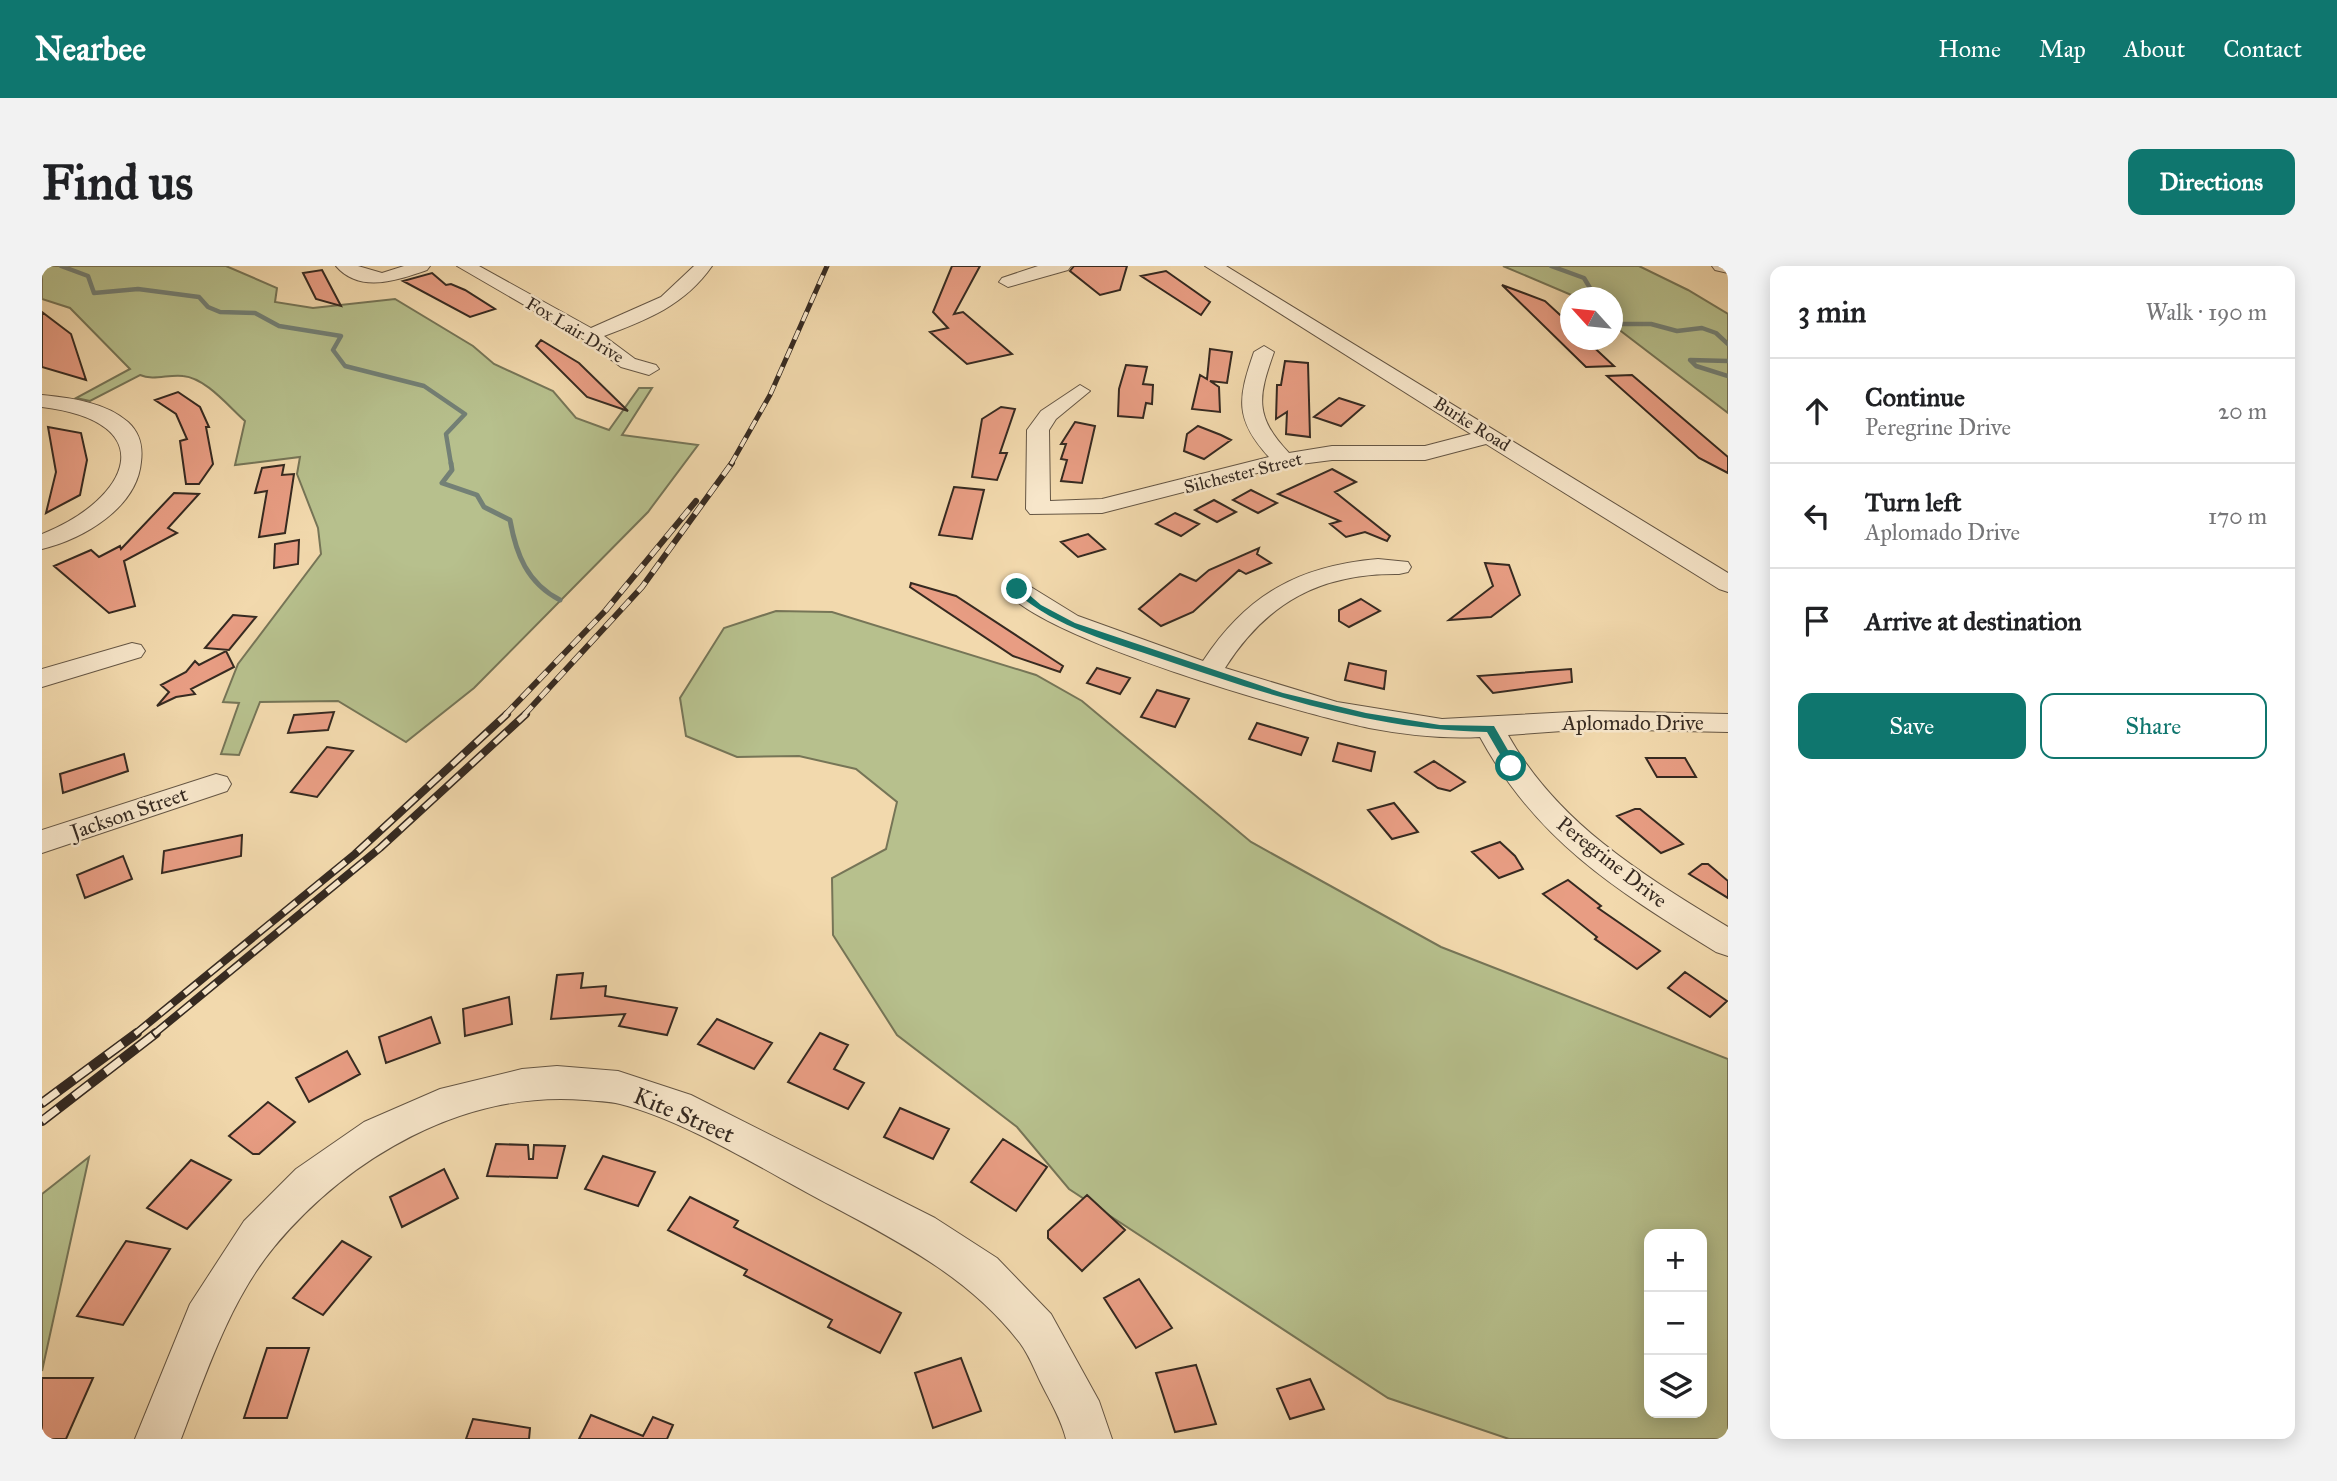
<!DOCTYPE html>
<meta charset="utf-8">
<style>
:root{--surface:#fff;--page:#f2f2f2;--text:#202124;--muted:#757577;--line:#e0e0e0;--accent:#0f766e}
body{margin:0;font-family:"IM FELL Great Primer",serif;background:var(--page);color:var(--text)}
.controls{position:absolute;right:21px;bottom:21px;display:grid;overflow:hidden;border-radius:14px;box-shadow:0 4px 18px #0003}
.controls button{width:63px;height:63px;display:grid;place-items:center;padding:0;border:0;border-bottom:2px solid var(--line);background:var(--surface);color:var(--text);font:35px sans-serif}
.compass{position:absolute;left:1518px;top:21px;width:63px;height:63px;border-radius:50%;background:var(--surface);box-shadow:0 4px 18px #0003;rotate:297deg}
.stop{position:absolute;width:21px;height:21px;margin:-16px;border:5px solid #0f766e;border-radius:50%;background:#fff}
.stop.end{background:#0f766e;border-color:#fff;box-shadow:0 2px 7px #0008}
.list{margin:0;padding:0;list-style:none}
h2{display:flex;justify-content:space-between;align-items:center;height:91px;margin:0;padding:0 28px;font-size:30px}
h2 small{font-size:23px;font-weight:400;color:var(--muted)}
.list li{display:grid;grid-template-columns:46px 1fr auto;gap:21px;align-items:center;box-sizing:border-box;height:105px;padding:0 28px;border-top:2px solid var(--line)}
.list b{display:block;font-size:26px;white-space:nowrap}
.list p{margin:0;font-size:23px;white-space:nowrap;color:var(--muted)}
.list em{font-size:23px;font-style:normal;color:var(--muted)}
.actions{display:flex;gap:14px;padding:21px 28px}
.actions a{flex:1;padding:16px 0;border:2px solid var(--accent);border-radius:14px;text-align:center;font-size:24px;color:var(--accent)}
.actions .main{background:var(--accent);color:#fff}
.icon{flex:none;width:38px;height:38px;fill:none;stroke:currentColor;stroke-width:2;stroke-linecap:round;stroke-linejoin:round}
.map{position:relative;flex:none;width:1686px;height:1173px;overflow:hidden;border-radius:14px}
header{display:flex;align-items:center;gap:42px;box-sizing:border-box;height:98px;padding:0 35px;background:var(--accent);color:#fff}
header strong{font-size:33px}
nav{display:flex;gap:38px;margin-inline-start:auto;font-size:24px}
.intro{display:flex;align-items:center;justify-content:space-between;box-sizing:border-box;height:168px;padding:0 42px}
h1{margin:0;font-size:49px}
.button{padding:18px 32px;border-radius:14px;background:var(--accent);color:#fff;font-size:24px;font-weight:700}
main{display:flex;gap:42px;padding:0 42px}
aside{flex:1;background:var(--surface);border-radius:14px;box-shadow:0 4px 18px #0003}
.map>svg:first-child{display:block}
.green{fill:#b7c08d;stroke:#767557;stroke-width:2;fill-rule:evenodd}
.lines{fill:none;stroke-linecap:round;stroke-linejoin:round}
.stream-far1{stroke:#738076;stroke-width:4.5}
.stream{stroke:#738076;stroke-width:5}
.building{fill:#e89d83;stroke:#362a21;stroke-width:2}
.minor-casing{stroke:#655644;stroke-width:2}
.minor{fill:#f7e6ca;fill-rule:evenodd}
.rail-far3-casing{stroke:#362a21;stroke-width:5}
.rail-far2-casing{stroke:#362a21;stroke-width:6}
.rail-far1-casing{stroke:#362a21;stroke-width:8}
.rail-casing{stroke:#362a21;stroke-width:10}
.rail-far3{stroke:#f7e6ca;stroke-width:3.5;stroke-dasharray:10;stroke-linecap:butt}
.rail-far2{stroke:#f7e6ca;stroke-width:4.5;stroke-dasharray:12;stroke-linecap:butt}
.rail-far1{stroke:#f7e6ca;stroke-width:5;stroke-dasharray:16;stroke-linecap:butt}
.rail{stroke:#f7e6ca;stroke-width:7;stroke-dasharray:20;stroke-linecap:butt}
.route{fill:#0f766e}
.labels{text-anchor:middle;stroke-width:5;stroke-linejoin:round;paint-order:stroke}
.far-street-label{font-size:18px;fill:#362a21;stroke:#f7e6ca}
.street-label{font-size:21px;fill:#362a21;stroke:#f7e6ca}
.near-street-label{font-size:24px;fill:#362a21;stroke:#f7e6ca}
</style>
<header>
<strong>Nearbee</strong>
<nav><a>Home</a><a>Map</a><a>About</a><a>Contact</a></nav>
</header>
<div class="intro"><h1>Find us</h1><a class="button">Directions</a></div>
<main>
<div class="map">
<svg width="1686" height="1173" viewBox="0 0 1686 1173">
<rect width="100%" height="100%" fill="#f2d9ad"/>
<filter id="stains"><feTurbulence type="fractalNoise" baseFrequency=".00286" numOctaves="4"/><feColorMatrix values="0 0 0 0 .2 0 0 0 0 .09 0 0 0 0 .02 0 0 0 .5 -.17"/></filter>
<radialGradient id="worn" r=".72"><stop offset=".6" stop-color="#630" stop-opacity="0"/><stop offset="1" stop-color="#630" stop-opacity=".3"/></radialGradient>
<path class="green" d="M 0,0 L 184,0 L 235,22 L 233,36 L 271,42 L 353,33 L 431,80 L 452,98 L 511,125 L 534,152 L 567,164 L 597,122 L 610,122 L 580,169 L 656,179 L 606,246 L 432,422 L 364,476 L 296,435 L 218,436 L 197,489 L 179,488 L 197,437 L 181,436 L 196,398 L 279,288 L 276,262 L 255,208 L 258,191 L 193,199 L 203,155 C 187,141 164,112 141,110 C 127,108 111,115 98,109 L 48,135 L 34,132 L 88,103 L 28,42 L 0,33 Z
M 1461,0 L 1597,0 L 1646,24 L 1686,48 L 1686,147 L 1571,59 L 1570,32 L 1534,31 Z
M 734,345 L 790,346 L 994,409 L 1040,435 L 1209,576 L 1399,681 L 1686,793 L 1686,1173 L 1467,1173 L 1346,1132 L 1027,923 L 975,861 L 855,769 L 791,669 L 790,612 L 844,583 L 855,536 L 814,503 L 757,490 L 695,491 L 644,470 L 638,432 L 682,362 ZM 1607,968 L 1660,968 L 1660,1147 L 1607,1147 Z
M 47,891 L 0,1105 L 0,928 Z"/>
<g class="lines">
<path class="stream-far1" d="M 19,0 L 46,10 L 52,27 L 96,23 L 157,31 L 166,41 L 178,46 L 213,47 L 237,60 L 299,70 L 291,84 L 303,100 L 382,120 L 423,148 L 404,168 L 409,198
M 1509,0 L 1542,12 L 1554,32
M 1570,44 L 1579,58 L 1609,58 L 1635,65 L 1660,62 L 1674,67 L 1686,78
M 1686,95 L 1648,94 L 1654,100 L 1686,110"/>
<path class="stream" d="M 409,197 L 410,204 L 400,217 L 435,229 L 442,241 L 468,254 C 474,288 485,317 518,334"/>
</g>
<path class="building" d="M 910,0 L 938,0 L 912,48 L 921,46 L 970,88 L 925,98 L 888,66 L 906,62 L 891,46 Z
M 1032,0 L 1085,0 L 1078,24 L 1058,29 L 1028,5 Z
M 280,4 L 299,40 L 274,33 L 261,7 Z
M 1124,5 L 1168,36 L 1159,49 L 1099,10 Z
M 390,7 L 404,19 L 409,18 L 423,24 L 453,43 L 428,51 L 361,15 Z
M 1460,19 L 1503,35 L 1529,59 L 1529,74 L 1544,74 L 1572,100 L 1544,101 Z
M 0,46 L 29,68 L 44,114 L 0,101 Z
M 499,74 L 537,97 L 586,145 L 545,131 L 494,80 Z
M 1168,83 L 1190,86 L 1185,117 L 1168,115 L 1177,121 L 1178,146 L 1150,143 L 1158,109 L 1165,113 Z
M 1243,95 L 1266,97 L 1268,171 L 1244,168 L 1245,146 L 1234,153 L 1235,119 L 1239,119 Z
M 1084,99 L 1105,101 L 1101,118 L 1111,119 L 1110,138 L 1104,137 L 1101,152 L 1076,150 L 1077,123 Z
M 1590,109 L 1686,191 L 1686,207 L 1657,192 L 1565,110 Z
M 136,126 L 158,141 L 167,161 L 164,161 L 171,198 L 157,218 L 144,218 L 138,175 L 145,173 L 134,148 L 113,134 Z
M 1297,132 L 1322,140 L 1299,160 L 1272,151 Z
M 959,141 L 973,143 L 958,187 L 965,187 L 955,214 L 930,211 L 940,153 Z
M 1033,156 L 1053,160 L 1040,217 L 1019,215 L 1025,194 L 1019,193 L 1024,178 L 1019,178 Z
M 1156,160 L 1179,169 L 1189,174 L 1162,193 L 1142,185 L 1145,168 Z
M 6,161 L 39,167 L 45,194 L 38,229 L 4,247 L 14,206 Z
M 242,199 L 240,209 L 252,208 L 243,267 L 217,271 L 225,225 L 213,227 L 220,202 Z
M 1290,203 L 1314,216 L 1293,226 L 1348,270 L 1345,275 L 1323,266 L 1304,271 L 1288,258 L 1298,255 L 1236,228 Z
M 912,221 L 942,224 L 930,273 L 897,269 Z
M 1209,224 L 1235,237 L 1216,247 L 1191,234 Z
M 132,227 L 157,228 L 126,262 L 135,267 L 82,295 L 93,340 L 67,347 L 12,300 L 49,284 L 57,291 L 78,280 L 79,283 Z
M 1172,234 L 1194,246 L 1175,256 L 1153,244 Z
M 1133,247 L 1157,258 L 1139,270 L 1114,258 Z
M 1046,268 L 1063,283 L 1036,291 L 1019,276 Z
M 257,274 L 256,298 L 232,302 L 233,278 Z
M 1217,282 L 1215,288 L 1229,297 L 1204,308 L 1197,304 L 1151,346 L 1119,360 L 1097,343 L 1138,308 L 1154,315 L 1167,304 Z
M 1443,297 L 1467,299 L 1478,329 L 1449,351 L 1407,354 L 1451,320 Z
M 869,317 L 914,330 L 1021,400 L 1018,406 L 971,390 L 868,321 Z
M 1319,333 L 1338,345 L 1307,361 L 1297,355 L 1297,344 Z
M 191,349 L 214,351 L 187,384 L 163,382 Z
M 184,385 L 192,401 L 149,423 L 153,428 L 134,431 L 115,440 L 127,426 L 119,419 L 144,406 L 153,395 L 157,399 Z
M 1307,397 L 1344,405 L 1342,423 L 1303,414 Z
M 1055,402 L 1088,412 L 1078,428 L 1045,417 Z
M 1529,403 L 1530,416 L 1451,427 L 1436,410 Z
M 1115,424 L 1147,433 L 1133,461 L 1099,451 Z
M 292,446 L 286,464 L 246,467 L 252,449 Z
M 1215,457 L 1266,472 L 1259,489 L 1207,473 Z
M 1296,477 L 1333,486 L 1329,505 L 1291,495 Z
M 285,481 L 311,485 L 275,531 L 249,526 Z
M 82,488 L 86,505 L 21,527 L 18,508 Z
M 1604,492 L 1643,492 L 1654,511 L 1615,511 Z
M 1392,495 L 1423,516 L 1408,525 L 1396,522 L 1373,506 Z
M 1352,537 L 1376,566 L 1350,573 L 1326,544 Z
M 1593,543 L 1598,543 L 1641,578 L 1619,587 L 1575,550 Z
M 200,569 L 199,590 L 120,607 L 122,585 Z
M 1458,576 L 1473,590 L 1481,603 L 1457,612 L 1430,586 Z
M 81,590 L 90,613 L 43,632 L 35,609 Z
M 1660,598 L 1666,598 L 1686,615 L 1686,632 L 1647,608 Z
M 1526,614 L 1559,640 L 1556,642 L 1618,685 L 1595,703 L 1553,673 L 1555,671 L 1501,628 Z
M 1643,706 L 1685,735 L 1668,751 L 1626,722 Z
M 541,707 L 539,722 L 564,720 L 563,730 L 635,742 L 625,769 L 577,760 L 583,748 L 509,753 L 515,709 Z
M 467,731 L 470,758 L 423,770 L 421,743 Z
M 389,751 L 398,777 L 344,797 L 337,771 Z
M 675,753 L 730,777 L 712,803 L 656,778 Z
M 778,767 L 806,779 L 792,803 L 822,817 L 806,843 L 746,816 Z
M 305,785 L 318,808 L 267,836 L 254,812 Z
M 226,836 L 253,856 L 217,888 L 211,888 L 187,870 Z
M 858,842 L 907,863 L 891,893 L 842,871 Z
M 961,873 L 1005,901 L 974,945 L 929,916 Z
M 454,878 L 486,879 L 487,893 L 491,893 L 492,879 L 523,880 L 515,912 L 445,910 Z
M 561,890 L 613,906 L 596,940 L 543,923 Z
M 149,894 L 189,914 L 145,963 L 105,942 Z
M 402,903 L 416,932 L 360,961 L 348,931 Z
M 1045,929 L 1083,964 L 1040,1005 L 1006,972 L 1006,965 Z
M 648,931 L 696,955 L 692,961 L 859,1047 L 838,1087 L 786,1061 L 790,1054 L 702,1009 L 705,1004 L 626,964 Z
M 84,975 L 128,983 L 81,1059 L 35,1050 Z
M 300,975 L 329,991 L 281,1049 L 251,1032 Z
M 1097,1013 L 1130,1062 L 1094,1082 L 1062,1032 Z
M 225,1082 L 267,1082 L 245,1152 L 202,1152 Z
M 919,1092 L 939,1145 L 891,1162 L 873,1107 Z
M 1154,1099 L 1174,1158 L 1133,1166 L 1114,1107 Z
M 0,1112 L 51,1112 L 24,1173 L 0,1173 Z
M 1268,1113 L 1282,1143 L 1248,1153 L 1235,1123 Z
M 549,1149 L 601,1170 L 611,1151 L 631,1159 L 625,1173 L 537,1173 Z
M 431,1153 L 488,1162 L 487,1173 L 424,1173 Z"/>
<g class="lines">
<g class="minor-casing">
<path id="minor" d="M 294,0 L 316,0 L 340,7 L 362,0 L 388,0 L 385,4 C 356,14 318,28 294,0 Z
M 415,0 L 437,0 L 549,62 L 619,31 L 652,0 L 670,0 C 643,39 605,54 562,70 L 593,93 L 614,99 L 617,103 L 607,109 L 579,101 L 541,73 Z
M 996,0 L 1029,0 L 1026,4 L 966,21 L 957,16 L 960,12 Z
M 1163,0 L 1184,0 L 1686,307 L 1686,326 L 1677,323 L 1444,178 L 1383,194 L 1290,194 L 1243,200 L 1060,247 L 988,248 L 984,243 L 985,164 L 999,145 L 1038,119 L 1048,125 L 1014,153 L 1007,164 L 1008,235 L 1060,233 L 1227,191 C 1192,153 1196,132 1212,86 L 1222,80 L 1232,86 C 1216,131 1212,150 1247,187 L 1290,180 L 1383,180 L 1429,168 Z
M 1670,0 L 1686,0 L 1686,7 L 1673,4 Z
M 0,129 C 29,132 63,136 86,156 C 98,167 101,180 99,196 C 95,242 41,273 0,283 L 0,268 C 88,233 122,156 0,141 Z
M 1336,293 L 1366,296 L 1369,301 L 1366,306 L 1357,308 C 1279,307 1225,336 1183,402 L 1295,436 L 1400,453 L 1548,445 L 1686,448 L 1686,466 L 1548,463 L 1466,469 C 1516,558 1601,609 1686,661 L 1686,690 L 1674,686 C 1576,625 1495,576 1438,471 C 1401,473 1364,469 1327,462 C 1260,448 997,373 962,323 L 966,318 L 984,318 L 1036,350 L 1161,395 C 1205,328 1257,300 1336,293 Z
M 90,377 L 99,379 L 103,385 L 99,391 L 0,421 L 0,403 Z
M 174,508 L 185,511 L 189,518 L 185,525 L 0,587 L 0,564 Z
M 515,800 L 576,805 L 649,829 L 893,952 L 955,992 L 1009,1048 L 1057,1135 L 1070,1173 L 1024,1173 C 1019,1153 1009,1137 1000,1119 C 993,1105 987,1089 978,1077 C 929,1013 861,978 792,941 C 728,908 646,855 578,838 C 567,835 554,835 543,834 C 422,824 307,891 232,981 C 188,1034 163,1110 139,1173 L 93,1173 L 148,1038 L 202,955 L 254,903 L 322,856 L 398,823 L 480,803 Z"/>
</g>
<use href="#minor" class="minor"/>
<g class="rail-far3-casing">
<path id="rail-far3" d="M 689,198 L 728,129 L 785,0"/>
</g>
<g class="rail-far2-casing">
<path id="rail-far2" d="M 463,449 L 564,344 L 654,235
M 482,449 L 600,321 L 690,197"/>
</g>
<g class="rail-far1-casing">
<path id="rail-far1" d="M 93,768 L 313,588 L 465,448
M 112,768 L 338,582 L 484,448"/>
</g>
<g class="rail-casing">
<path id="rail" d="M 0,837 L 95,767
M 0,855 L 114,767"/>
</g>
<use href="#rail-far3" class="rail-far3"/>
<use href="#rail-far2" class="rail-far2"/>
<use href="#rail-far1" class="rail-far1"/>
<use href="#rail" class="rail"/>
</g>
<path class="route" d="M 972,321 L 978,321 L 999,339 L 1033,357 L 1241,427 L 1324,447 L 1398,459 L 1452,460 L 1475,500 L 1466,502 L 1445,466 C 1332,464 1226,429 1120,393 C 1068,375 1014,362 972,325 Z"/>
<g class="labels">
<g class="far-street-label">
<text transform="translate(533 64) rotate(31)" y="6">Fox Lair Drive</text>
<text transform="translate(1430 158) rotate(32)" y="6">Burke Road</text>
<text transform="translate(1201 207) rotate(-14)" y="6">Silchester Street</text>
</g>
<g class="street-label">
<text x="1591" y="464">Aplomado Drive</text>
<text transform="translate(87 547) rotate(-19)" y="7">Jackson Street</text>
<text transform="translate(1570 596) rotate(38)" y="7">Peregrine Drive</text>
</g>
<g class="near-street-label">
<text transform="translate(642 849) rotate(23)" y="8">Kite Street</text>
</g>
</g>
<rect width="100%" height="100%" filter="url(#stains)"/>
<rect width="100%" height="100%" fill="url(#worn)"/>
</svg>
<div class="controls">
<button>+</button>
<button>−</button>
<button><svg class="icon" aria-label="layers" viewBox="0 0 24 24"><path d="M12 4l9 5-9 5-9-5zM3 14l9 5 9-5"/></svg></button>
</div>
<svg class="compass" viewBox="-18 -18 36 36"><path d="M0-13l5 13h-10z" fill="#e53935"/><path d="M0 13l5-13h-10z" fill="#757577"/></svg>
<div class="stop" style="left:1469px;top:500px"></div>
<div class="stop end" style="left:975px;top:323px"></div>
</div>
<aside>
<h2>3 min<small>Walk · 190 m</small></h2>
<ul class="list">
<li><svg class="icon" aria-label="ahead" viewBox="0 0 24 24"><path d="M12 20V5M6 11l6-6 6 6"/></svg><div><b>Continue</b><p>Peregrine Drive</p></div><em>20 m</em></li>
<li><svg class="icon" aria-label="left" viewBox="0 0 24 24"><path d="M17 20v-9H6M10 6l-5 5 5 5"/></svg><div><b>Turn left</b><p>Aplomado Drive</p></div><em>170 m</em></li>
<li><svg class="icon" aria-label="arrive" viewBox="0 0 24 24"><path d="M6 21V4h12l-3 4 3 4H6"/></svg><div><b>Arrive at destination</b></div></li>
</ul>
<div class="actions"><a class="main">Save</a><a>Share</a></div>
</aside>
</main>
